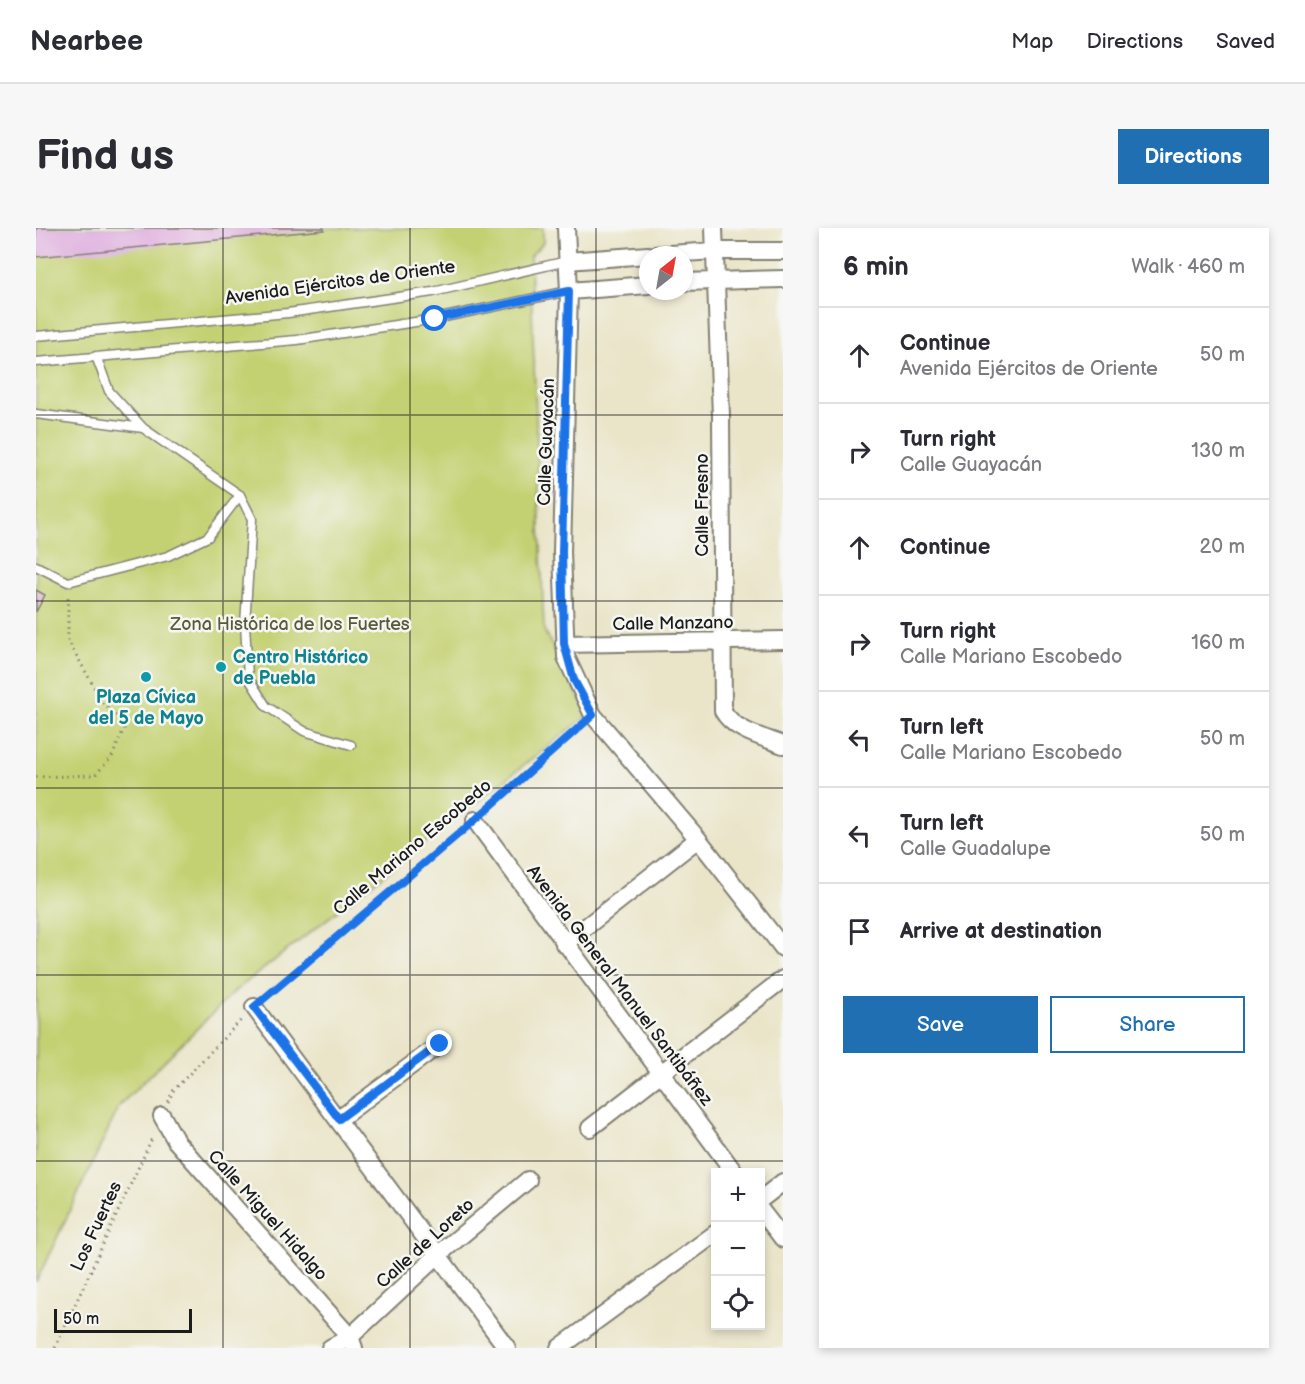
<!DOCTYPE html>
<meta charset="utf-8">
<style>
:root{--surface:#fff;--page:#f7f7f7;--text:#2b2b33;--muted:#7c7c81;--line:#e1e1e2;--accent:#1f6fb2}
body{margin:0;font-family:"Balsamiq Sans",sans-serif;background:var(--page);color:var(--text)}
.controls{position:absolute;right:18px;bottom:18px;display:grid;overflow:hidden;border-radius:0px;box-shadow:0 3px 9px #0003}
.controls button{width:54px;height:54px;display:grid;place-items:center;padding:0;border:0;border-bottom:2px solid var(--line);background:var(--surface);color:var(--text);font:30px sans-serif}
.compass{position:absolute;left:603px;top:18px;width:54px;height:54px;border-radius:50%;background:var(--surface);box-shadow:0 3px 9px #0003;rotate:31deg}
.scale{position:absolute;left:18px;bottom:15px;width:138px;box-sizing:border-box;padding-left:6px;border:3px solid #1c1c1c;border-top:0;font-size:16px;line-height:21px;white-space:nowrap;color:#1c1c1c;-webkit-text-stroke:4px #f6f6f2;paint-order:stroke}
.stop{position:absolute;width:18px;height:18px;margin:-14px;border:4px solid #1a73e8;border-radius:50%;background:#fff}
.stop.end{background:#1a73e8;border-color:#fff;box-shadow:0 2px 6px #0008}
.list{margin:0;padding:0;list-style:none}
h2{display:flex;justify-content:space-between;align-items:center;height:78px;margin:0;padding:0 24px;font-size:26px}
h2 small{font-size:20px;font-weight:400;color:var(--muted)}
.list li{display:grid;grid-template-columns:39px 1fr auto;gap:18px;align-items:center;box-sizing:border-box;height:96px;padding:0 24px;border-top:2px solid var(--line)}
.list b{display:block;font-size:22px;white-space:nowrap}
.list p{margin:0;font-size:20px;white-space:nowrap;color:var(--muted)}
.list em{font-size:20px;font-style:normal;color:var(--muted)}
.actions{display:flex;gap:12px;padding:18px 24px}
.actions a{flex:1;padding:14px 0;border:2px solid var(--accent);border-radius:0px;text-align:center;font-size:21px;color:var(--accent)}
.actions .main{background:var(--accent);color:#fff}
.icon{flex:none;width:33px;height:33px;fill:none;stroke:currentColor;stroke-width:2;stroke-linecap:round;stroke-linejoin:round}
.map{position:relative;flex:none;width:747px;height:1120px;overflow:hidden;border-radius:0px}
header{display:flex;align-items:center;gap:36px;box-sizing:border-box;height:84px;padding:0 30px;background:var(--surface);border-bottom:2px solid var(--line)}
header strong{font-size:28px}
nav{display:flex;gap:33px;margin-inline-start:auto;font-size:21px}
.intro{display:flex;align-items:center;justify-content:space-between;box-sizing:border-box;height:144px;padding:0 36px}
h1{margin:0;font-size:42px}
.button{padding:15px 27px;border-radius:0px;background:var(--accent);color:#fff;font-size:21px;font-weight:700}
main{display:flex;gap:36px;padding:0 36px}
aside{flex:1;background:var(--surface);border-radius:0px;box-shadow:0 3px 9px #0003}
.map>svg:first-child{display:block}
.green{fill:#c4d172;stroke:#707647;stroke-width:1.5}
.building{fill:#e0b0df}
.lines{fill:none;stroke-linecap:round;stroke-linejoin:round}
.service-casing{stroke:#838072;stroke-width:11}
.minor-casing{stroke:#838072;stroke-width:20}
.path{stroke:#838072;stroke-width:3;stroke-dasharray:1.5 4.5;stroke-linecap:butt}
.service{stroke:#fff;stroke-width:8}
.minor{stroke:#fff;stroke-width:16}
.route{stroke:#1a73e8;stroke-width:8}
.grid{fill:none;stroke:#1c1c1c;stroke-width:1.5;stroke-opacity:0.55}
.culture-dot{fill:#0f9aa8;stroke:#f6f6f2;stroke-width:2}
.labels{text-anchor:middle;stroke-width:5;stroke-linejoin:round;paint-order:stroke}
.street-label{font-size:18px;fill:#1c1c1c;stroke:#f6f6f2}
.park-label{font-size:18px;fill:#575b3a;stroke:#f6f6f2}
.culture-label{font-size:18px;font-weight:bold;fill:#0d838f;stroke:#f6f6f2;text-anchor:start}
</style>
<header>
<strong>Nearbee</strong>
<nav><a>Map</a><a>Directions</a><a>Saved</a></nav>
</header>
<div class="intro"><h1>Find us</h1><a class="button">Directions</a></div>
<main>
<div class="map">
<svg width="747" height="1120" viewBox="0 0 747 1120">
<rect width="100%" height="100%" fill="#f6f6f2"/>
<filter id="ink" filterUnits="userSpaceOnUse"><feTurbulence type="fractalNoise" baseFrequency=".0167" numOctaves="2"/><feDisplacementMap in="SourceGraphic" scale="12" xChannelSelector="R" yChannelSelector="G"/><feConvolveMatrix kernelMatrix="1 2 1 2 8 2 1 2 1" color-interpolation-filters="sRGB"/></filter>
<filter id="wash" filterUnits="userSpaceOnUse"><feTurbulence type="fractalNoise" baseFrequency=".008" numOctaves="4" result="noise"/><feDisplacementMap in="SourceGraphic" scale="24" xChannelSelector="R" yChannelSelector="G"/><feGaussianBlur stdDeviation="1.35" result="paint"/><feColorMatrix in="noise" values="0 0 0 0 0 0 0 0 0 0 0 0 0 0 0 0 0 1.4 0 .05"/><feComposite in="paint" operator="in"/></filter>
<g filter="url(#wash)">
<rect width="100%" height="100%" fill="#eae5c9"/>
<path class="green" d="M 0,0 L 507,0 L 507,15 L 494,28 L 508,402 L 552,487 L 199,763 L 84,877 L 0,1054 Z"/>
<g id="blocks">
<path class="building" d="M 0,0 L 288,0 L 288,2 L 0,29 Z
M 0,362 L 9,367 L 0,384 Z"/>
</g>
</g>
<g filter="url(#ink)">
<use href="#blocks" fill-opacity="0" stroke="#838072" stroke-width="1.5"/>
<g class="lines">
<g class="service-casing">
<path id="service" d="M 0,108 L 252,85 L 397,64 L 531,33
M 0,134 L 261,112 L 399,91 L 533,63
M 0,186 L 107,200
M 204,267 L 216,291 L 209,396 L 212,449 L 230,478 L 268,503 L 315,517
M 0,338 L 32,354 L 132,328 L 172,309 L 204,267 L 107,200 L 73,163 L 60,128"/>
</g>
<g class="minor-casing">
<path id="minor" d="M 530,0 L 533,63 L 526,324 L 530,429 L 557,487 L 662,611 L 747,720
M 678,0 L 685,188 L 687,483 C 698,503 727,509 747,517
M 619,27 L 678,23 L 747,23
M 531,33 L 612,27
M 648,54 L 747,51
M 533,63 L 612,57
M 528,416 L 747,412
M 439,592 L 698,944
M 528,716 L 662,611
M 218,779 L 471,1120
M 126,888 L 140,913 L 314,1109 L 318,1120
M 303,891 L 404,816
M 554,900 L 747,751
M 724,972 L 747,954
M 724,981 L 747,1011
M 294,1120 L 314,1109 L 403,1026 L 492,952
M 523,1120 L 680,1005"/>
</g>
<path class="path" d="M 0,549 L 59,547 L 76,529 L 90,496 L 67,475 L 32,412 L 32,367
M 451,581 L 545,498
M 232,767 L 426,603
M 132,874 L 137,863 L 207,790
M 19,1120 L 117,908"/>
<use href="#service" class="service"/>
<use href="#minor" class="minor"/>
</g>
</g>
<g class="lines" filter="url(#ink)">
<path class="route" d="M 399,91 L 533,63 L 526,324 L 528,416 L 538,452 L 557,487 L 439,592 L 218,779 L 303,891 L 404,816"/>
</g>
<path class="grid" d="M 187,0 L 187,1120M 374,0 L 374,1120M 560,0 L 560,1120M 0,187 L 747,187M 0,373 L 747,373M 0,560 L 747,560M 0,747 L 747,747M 0,933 L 747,933"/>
<g class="culture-dot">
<circle cx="185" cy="439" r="6"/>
<circle cx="110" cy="449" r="6"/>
</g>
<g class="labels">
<g class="street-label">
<text transform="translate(304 54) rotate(-8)" y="6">Avenida Ejércitos de Oriente</text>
<text transform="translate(510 214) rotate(-88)" y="6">Calle Guayacán</text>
<text transform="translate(666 277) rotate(-90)" y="6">Calle Fresno</text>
<text transform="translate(637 395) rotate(-1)" y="6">Calle Manzano</text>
<text transform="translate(376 619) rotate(-40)" y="6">Calle Mariano Escobedo</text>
<text transform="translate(584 757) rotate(53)" y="6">Avenida General Manuel Santibáñez</text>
<text transform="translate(232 987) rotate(48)" y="6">Calle Miguel Hidalgo</text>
<text transform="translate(60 998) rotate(-65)" y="6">Los Fuertes</text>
<text transform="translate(389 1015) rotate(-42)" y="6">Calle de Loreto</text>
</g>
<g class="park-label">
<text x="254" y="402">Zona Histórica de los Fuertes</text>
</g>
<g class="culture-label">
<text x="197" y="435">Centro Histórico<tspan x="197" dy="21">de Puebla</tspan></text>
<text x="110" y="475" text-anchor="middle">Plaza Cívica<tspan x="110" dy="21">del 5 de Mayo</tspan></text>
</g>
</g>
</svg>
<div class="controls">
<button>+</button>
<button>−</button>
<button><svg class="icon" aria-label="locate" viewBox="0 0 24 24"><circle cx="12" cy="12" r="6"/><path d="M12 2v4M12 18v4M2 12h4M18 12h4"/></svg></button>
</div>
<svg class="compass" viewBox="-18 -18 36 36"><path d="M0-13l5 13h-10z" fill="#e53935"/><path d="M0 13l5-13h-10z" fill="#7c7c81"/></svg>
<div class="scale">50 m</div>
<div class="stop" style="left:399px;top:91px"></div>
<div class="stop end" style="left:404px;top:816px"></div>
</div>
<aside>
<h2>6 min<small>Walk · 460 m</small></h2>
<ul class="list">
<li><svg class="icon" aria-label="ahead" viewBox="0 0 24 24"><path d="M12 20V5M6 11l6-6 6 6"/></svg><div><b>Continue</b><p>Avenida Ejércitos de Oriente</p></div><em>50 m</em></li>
<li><svg class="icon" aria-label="right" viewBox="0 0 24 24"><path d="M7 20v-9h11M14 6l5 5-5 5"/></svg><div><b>Turn right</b><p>Calle Guayacán</p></div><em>130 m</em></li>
<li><svg class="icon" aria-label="ahead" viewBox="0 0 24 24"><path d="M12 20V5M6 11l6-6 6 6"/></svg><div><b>Continue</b></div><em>20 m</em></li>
<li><svg class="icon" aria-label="right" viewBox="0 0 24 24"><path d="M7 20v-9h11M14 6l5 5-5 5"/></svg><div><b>Turn right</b><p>Calle Mariano Escobedo</p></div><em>160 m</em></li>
<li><svg class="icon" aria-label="left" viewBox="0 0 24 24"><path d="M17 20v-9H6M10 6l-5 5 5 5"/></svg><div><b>Turn left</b><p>Calle Mariano Escobedo</p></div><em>50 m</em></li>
<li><svg class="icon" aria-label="left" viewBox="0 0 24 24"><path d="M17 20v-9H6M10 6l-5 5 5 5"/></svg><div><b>Turn left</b><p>Calle Guadalupe</p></div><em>50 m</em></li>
<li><svg class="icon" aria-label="arrive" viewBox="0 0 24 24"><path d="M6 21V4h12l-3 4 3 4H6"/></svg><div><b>Arrive at destination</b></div></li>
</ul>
<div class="actions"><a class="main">Save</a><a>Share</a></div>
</aside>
</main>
